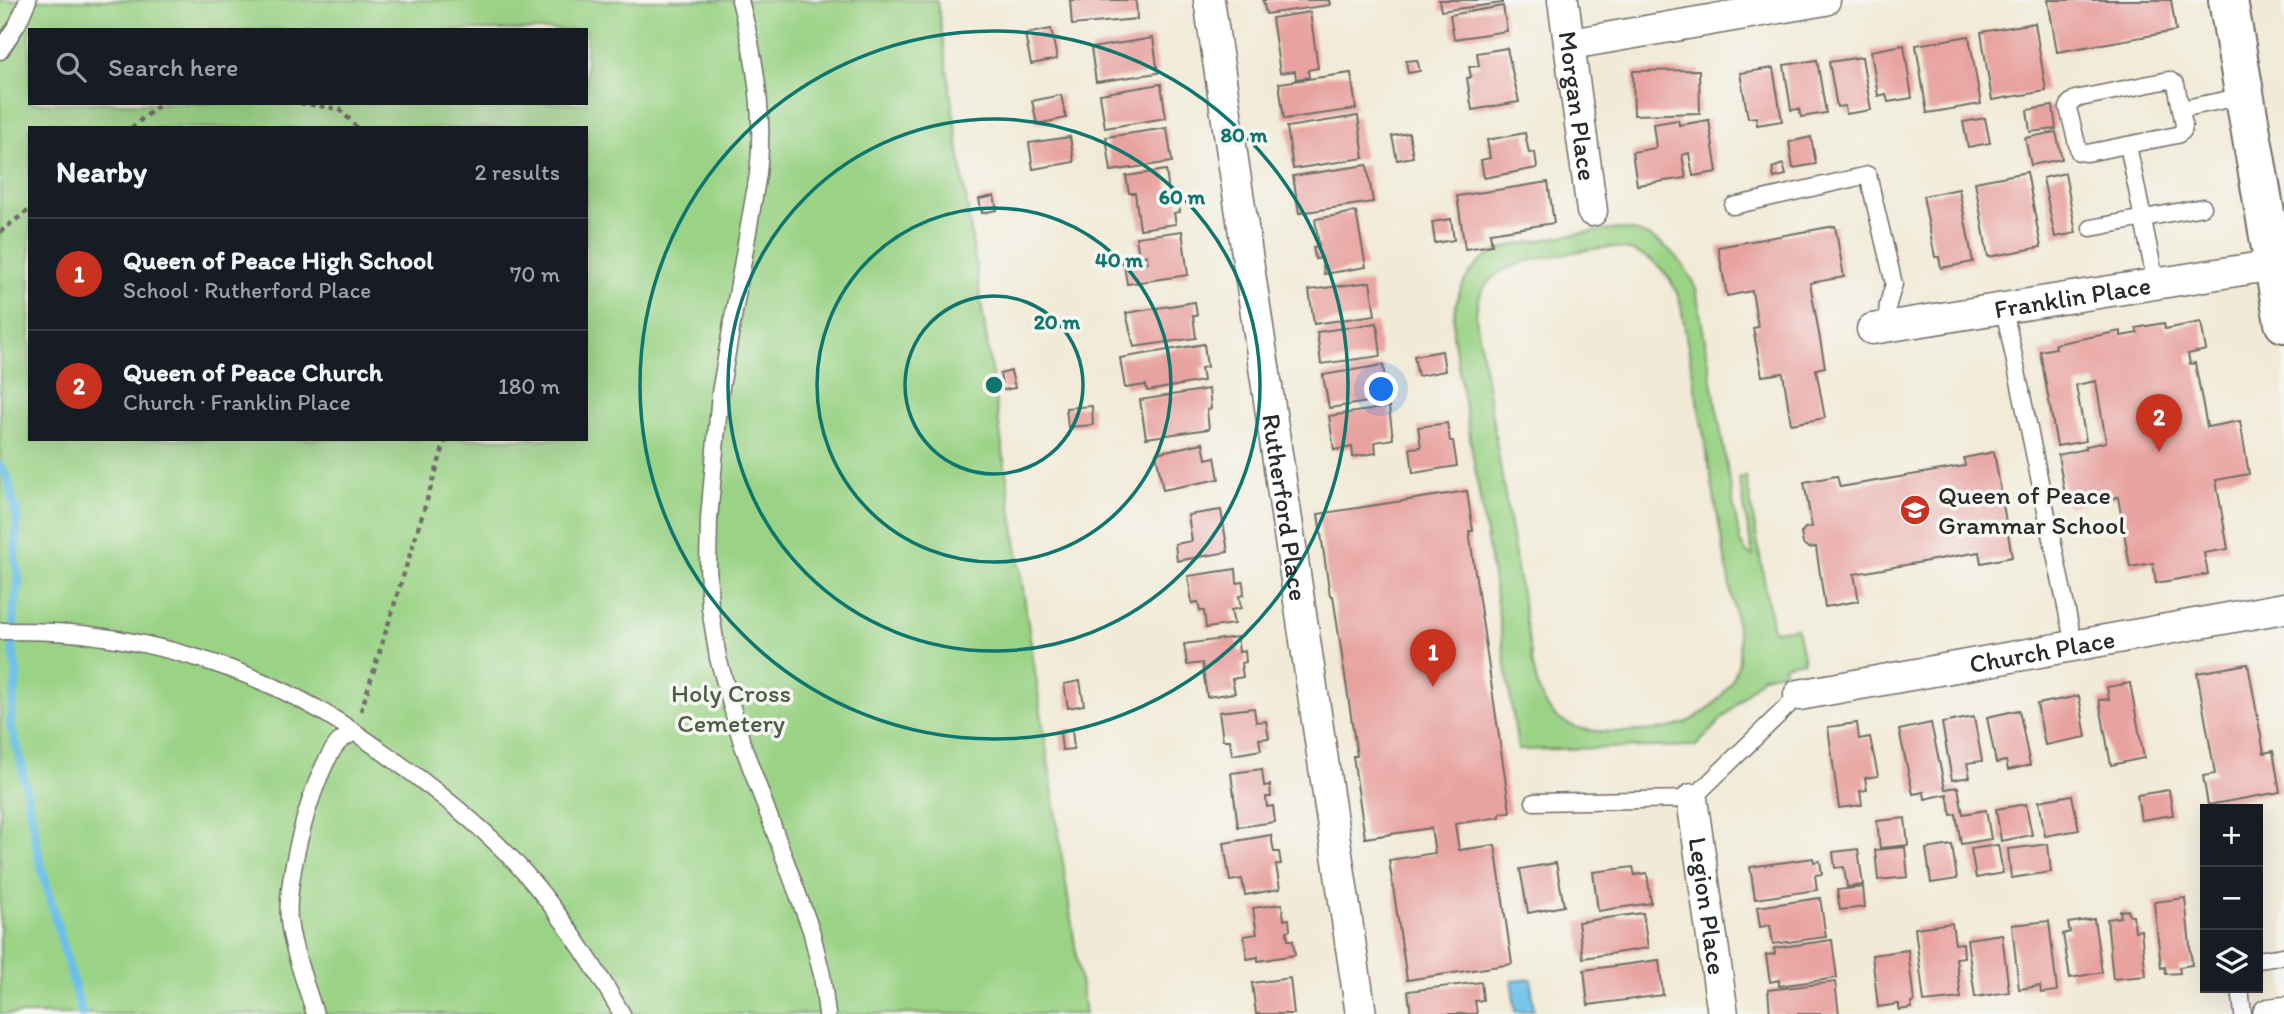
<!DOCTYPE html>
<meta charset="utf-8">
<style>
:root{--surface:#171b24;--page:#242831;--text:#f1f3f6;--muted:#9ea1a6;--line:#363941;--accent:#c8321e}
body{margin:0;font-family:Itim,sans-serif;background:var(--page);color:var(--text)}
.controls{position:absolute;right:21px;bottom:21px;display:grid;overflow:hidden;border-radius:0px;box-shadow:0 7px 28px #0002}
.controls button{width:63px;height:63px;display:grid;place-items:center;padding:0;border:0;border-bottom:2px solid var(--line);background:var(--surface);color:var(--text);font:35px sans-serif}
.you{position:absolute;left:1382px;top:390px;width:24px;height:24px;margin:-18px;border:5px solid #fff;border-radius:50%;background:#1a73e8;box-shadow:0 0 0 10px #1a73e833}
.badge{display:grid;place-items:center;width:46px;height:46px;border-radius:50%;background:var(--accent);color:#fff;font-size:23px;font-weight:700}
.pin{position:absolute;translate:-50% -58px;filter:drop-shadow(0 2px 4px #0008)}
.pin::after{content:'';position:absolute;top:37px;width:24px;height:21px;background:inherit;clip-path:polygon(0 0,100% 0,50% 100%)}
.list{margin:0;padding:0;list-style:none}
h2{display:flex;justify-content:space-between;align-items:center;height:91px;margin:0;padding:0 28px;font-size:30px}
h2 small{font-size:23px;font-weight:400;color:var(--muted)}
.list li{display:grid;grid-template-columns:46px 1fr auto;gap:21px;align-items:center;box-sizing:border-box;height:112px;padding:0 28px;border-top:2px solid var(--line)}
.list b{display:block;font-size:26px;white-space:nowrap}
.list p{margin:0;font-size:23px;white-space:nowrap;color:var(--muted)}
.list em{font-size:23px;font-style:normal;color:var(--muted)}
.icon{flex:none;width:38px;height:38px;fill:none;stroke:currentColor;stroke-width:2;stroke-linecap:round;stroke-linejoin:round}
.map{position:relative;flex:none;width:2284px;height:1014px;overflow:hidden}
.search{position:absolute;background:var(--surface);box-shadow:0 7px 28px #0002;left:28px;top:28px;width:560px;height:77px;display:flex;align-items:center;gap:18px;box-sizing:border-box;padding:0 24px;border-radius:0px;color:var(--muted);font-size:26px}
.panel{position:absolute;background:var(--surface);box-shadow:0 7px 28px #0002;left:28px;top:126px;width:560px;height:315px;border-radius:0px}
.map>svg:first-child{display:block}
.green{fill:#9bd386;stroke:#637f58;stroke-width:2;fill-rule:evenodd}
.water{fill:#6ac0e7;stroke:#4a7689;stroke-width:2}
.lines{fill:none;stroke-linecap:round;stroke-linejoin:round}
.stream{stroke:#6ac0e7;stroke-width:9}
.building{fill:#e8a29f}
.service-casing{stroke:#706e67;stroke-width:19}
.minor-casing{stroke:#706e67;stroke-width:33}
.primary-casing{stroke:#706e67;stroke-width:42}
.path{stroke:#706e67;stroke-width:4.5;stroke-dasharray:5 5;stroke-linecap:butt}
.service{stroke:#fff;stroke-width:16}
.minor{stroke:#fff;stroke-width:30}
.primary{stroke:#fff;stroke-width:38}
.ring{fill:none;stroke:#0f766e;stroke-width:3.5}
.labels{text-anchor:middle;stroke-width:7;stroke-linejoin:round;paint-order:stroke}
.street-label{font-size:26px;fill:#2b2b2b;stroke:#f6f6f2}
.poi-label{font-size:26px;fill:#2b2b2b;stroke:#f6f6f2;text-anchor:start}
.park-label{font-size:26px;fill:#4d5d46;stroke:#f6f6f2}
.centre{fill:#0f766e;stroke:#f6f6f2;stroke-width:3.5}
.ring-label{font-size:21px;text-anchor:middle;font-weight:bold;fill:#0f766e;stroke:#f6f6f2;stroke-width:7;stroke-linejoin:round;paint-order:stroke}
</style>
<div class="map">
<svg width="2284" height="1014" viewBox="0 0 2284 1014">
<rect width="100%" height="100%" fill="#f6f6f2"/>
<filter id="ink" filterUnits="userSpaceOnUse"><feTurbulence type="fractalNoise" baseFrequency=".0143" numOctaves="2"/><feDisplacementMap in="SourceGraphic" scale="14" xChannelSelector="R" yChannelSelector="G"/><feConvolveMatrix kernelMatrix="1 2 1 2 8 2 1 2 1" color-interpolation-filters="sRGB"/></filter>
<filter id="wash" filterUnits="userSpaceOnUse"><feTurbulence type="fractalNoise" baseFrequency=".00686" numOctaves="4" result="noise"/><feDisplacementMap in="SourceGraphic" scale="28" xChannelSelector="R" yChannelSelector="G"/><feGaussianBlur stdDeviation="1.57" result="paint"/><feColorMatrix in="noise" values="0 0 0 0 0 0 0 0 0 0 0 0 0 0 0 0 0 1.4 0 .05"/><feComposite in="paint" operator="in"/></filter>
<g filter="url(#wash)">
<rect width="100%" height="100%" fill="#f1ead6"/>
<path class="green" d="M 0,0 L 937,0 L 1085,1014 L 0,1014 ZM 30,30 L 586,30 L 586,103 L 30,103 ZM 30,128 L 586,128 L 586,439 L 30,439 Z
M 1621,229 C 1656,232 1683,256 1696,289 L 1740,542 L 1747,553 L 1753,556 L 1739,478 L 1746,476 L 1773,631 L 1797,628 L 1804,661 L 1784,665 L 1785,671 L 1763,676 L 1696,746 L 1518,750 L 1494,583 L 1453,335 C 1452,298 1465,263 1504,248 C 1517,244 1532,242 1546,239 C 1571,234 1595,231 1621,229 ZM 1612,247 C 1646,250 1670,269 1680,301 L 1739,638 C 1739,647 1740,656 1738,665 C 1731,693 1702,719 1674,727 C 1657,731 1638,731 1620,732 C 1598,732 1572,731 1554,715 C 1539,700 1536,680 1532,660 L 1476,318 C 1476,270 1520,261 1558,255 C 1576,252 1594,248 1612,247 Z"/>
<path class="water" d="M 1531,979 L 1534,1010 L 1515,1012 L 1512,981 Z"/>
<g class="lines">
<path class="stream" d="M 0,466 L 7,476 L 17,518 L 15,560 L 19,580 L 14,611 L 13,652 L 17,676 L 10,724 L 20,757 L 39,858 L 82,1014"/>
</g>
<g id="blocks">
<path class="building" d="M 1070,0 L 1136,0 L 1137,19 L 1072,25 Z
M 1263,0 L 1329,0 L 1330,5 L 1266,14 Z
M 1439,0 L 1502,0 L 1502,3 L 1441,11 Z
M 2048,0 L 2171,0 L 2176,31 L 2057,52 Z
M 1503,6 L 1507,31 L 1454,39 L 1450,15 Z
M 1310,12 L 1318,68 L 1308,70 L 1309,77 L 1296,79 L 1295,71 L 1280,73 L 1272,18 Z
M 2035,23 L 2046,91 L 1992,100 L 1981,32 Z
M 1051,29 L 1057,59 L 1031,64 L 1025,34 Z
M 1969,36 L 1981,104 L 1927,113 L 1916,45 Z
M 1153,38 L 1158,73 L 1096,82 L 1091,48 Z
M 1904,45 L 1912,98 L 1888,102 L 1886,94 L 1878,96 L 1871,51 Z
M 1507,48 L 1519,102 L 1472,110 L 1467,78 L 1471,77 L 1469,67 L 1479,66 L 1477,53 Z
M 1862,57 L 1871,110 L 1846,114 L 1845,106 L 1837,107 L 1829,62 Z
M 1417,60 L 1420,71 L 1408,73 L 1406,61 Z
M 1817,60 L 1826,113 L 1801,117 L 1799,109 L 1791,110 L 1784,65 Z
M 1773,68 L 1782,121 L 1757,125 L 1756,117 L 1748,118 L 1740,73 Z
M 1699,70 L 1700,113 L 1634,115 L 1633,71 Z
M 1351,73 L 1356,109 L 1284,119 L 1279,83 Z
M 1161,84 L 1166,118 L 1105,128 L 1100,94 Z
M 1061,95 L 1066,118 L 1037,124 L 1032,101 Z
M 2053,106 L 2056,129 L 2030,132 L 2027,110 Z
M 1358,116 L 1364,158 L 1293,169 L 1287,127 Z
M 1985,118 L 1990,143 L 1968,147 L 1963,122 Z
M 1678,120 L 1679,125 L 1709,120 L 1717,172 L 1693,176 L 1689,153 L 1682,155 L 1686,178 L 1637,185 L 1632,152 L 1656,148 L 1653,124 Z
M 1167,128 L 1172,162 L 1111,171 L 1106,137 Z
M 2056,132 L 2062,159 L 2031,165 L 2025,138 Z
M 1409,133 L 1413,157 L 1397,160 L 1392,136 Z
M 1525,133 L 1529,153 L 1535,152 L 1537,168 L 1484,178 L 1481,160 L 1490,158 L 1487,140 Z
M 1070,137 L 1074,162 L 1033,169 L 1029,143 Z
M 1811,137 L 1816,164 L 1793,168 L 1789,142 Z
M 1783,164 L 1786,175 L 1774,178 L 1772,168 Z
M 1367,165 L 1373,202 L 1299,213 L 1293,176 Z
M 1166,170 L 1169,193 L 1177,192 L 1180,212 L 1174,213 L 1176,224 L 1140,229 L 1135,193 L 1129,193 L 1126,176 Z
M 2027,172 L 2041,247 L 1988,257 L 1975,182 Z
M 2065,173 L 2076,233 L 2055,237 L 2043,178 Z
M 1548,182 L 1554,223 L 1490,233 L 1492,245 L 1465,249 L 1457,196 Z
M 1959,189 L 1973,262 L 1941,268 L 1939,257 L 1935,257 L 1923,196 Z
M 994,196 L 997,210 L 982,213 L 979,199 Z
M 1356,212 L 1366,267 L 1324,274 L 1322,258 L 1315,259 L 1313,247 L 1319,246 L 1315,219 Z
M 1451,219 L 1454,240 L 1435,243 L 1432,222 Z
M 1835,226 L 1844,277 L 1810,283 L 1825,367 L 1816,369 L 1825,418 L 1791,424 L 1783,373 L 1762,376 L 1753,328 L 1758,327 L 1752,291 L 1727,296 L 1718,247 Z
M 1182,231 L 1188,275 L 1127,284 L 1124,265 L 1148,262 L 1147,255 L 1139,257 L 1136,237 Z
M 1370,282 L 1375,315 L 1314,324 L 1309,290 Z
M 1195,302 L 1197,316 L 1193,316 L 1196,338 L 1134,347 L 1126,313 Z
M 2201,322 L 2206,350 L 2188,354 L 2190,364 L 2195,363 L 2207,427 L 2240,421 L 2249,474 L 2216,480 L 2228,549 L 2204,553 L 2208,574 L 2156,583 L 2153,563 L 2130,567 L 2118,497 L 2067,506 L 2058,455 L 2086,449 L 2086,446 L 2106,442 L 2096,381 L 2076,385 L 2086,441 L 2057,446 L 2040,351 L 2056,348 L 2055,344 L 2121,331 L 2121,336 L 2138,333 L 2136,328 L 2164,323 L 2165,329 Z
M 1377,323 L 1381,356 L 1321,364 L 1317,332 Z
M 1204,344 L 1207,367 L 1201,368 L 1203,381 L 1147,391 L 1146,385 L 1125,388 L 1120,358 Z
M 1442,351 L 1445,371 L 1418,376 L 1414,356 Z
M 1383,365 L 1388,399 L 1329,408 L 1323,375 Z
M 1011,371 L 1015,388 L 1003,390 L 1000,374 Z
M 1209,389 L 1211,409 L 1207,410 L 1209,429 L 1146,438 L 1140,400 Z
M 1092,406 L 1093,425 L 1068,427 L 1066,408 Z
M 1389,407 L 1393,439 L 1375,442 L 1376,453 L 1353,457 L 1352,447 L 1334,450 L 1329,416 Z
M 1447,423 L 1450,441 L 1453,441 L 1457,466 L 1413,473 L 1410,448 L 1421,447 L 1418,427 Z
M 1203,443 L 1206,459 L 1215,457 L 1219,479 L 1163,490 L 1156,453 Z
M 1994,452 L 2012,557 L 1981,563 L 1979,552 L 1854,574 L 1859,601 L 1825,607 L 1816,547 L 1809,548 L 1803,544 L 1801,533 L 1805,528 L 1812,527 L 1804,482 L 1837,476 L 1840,487 L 1965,466 L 1964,458 Z
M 1467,491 L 1473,531 L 1469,531 L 1510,812 L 1500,813 L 1500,817 L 1455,824 L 1459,850 L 1495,845 L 1512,964 L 1407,980 L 1389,860 L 1435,853 L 1431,828 L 1365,838 L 1353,756 L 1357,756 L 1333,596 L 1330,596 L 1318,514 Z
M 1221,510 L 1228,552 L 1177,561 L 1175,544 L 1192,541 L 1188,515 Z
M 1236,569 L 1237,583 L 1243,582 L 1244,595 L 1239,596 L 1241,608 L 1231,610 L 1234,624 L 1206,628 L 1204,611 L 1200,611 L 1198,602 L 1192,603 L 1188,576 Z
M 1237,637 L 1239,652 L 1245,651 L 1246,662 L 1241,663 L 1243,677 L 1232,679 L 1235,693 L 1207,697 L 1202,663 L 1187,665 L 1184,644 Z
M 2248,664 L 2264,753 L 2273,751 L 2280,792 L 2208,805 L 2203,776 L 2215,774 L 2197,673 Z
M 1080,681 L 1084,705 L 1068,708 L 1064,684 Z
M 2130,683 L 2144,758 L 2111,765 L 2099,700 L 2109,699 L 2107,687 Z
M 2079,696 L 2086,737 L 2045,745 L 2037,704 Z
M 1254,708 L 1256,722 L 1266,721 L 1269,738 L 1259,739 L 1261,750 L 1232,755 L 1230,740 L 1223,740 L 1219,712 Z
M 2019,710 L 2030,765 L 2008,770 L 2006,761 L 1996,763 L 1987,717 Z
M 1974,717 L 1982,761 L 1967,763 L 1970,777 L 1952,780 L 1942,723 Z
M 1857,723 L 1859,739 L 1870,737 L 1878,776 L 1865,778 L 1867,790 L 1860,791 L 1862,805 L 1839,808 L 1828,727 Z
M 1931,723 L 1945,789 L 1958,787 L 1963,814 L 1986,810 L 1991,839 L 1961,844 L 1956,814 L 1951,815 L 1947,794 L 1925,799 L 1924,792 L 1913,794 L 1899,730 Z
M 1072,729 L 1074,749 L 1062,750 L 1060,731 Z
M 1262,769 L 1264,786 L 1270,785 L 1271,797 L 1266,797 L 1267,807 L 1273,806 L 1275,822 L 1238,827 L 1231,773 Z
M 2169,790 L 2173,815 L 2141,820 L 2137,795 Z
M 2072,795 L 2079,830 L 2045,836 L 2039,801 Z
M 2026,804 L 2032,835 L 2001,841 L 1996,809 Z
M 1905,818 L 1908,845 L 1880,848 L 1877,821 Z
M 1271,835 L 1274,852 L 1279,852 L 1281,864 L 1276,865 L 1280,889 L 1245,895 L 1242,879 L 1230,881 L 1224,843 Z
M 2048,844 L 2051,872 L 2011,878 L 2008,849 Z
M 1952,845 L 1957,879 L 1931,883 L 1926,849 Z
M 1998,845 L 2003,873 L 1976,878 L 1971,849 Z
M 1905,847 L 1908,877 L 1878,880 L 1875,850 Z
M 1858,849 L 1863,885 L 1847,887 L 1844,867 L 1835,868 L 1833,852 Z
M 1813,858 L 1814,862 L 1820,861 L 1822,874 L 1815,875 L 1817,890 L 1755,899 L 1750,867 Z
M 1556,863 L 1564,906 L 1528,913 L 1520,869 Z
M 1633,867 L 1635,875 L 1647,873 L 1651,903 L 1598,911 L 1593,872 Z
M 1863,887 L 1865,907 L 1840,910 L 1837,890 Z
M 1820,898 L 1826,937 L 1773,944 L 1770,925 L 1760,927 L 1757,907 Z
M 2185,898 L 2192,965 L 2179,967 L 2180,973 L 2166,974 L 2165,967 L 2161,968 L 2154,902 Z
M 1282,904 L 1284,920 L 1289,919 L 1290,930 L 1287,931 L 1288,940 L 1293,940 L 1295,955 L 1258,961 L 1258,957 L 1247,959 L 1244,936 L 1257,934 L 1253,908 Z
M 2128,910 L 2129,915 L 2133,915 L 2135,931 L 2141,930 L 2146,976 L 2113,979 L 2107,919 L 2121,917 L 2120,911 Z
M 1643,913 L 1648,948 L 1583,958 L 1578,922 Z
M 2094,919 L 2102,972 L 2070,978 L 2063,934 L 2070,932 L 2068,923 Z
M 2049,921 L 2057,991 L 2041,993 L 2040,986 L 2019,989 L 2012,925 Z
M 1952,923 L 1955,944 L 1963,943 L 1964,957 L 1956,958 L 1961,998 L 1924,1002 L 1915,928 Z
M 2002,934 L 2009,992 L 1975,997 L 1967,939 Z
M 1832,940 L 1837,978 L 1779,986 L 1779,980 L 1770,982 L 1766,955 L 1775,954 L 1774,948 Z
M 1908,950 L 1914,1002 L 1911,1003 L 1912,1008 L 1899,1010 L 1899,1004 L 1878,1007 L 1872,955 Z
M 1659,960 L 1663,995 L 1588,1005 L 1584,970 Z
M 1290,978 L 1294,1014 L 1256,1014 L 1252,983 Z
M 1481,982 L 1483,1000 L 1475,1001 L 1477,1014 L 1411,1014 L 1408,991 Z
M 1835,982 L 1839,1014 L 1770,1014 L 1768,990 Z"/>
</g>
</g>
<g filter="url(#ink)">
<use href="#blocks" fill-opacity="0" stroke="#706e67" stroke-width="2"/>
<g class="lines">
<g class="service-casing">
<path id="service" d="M 740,0 C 755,57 765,116 758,174 L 720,393 L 709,519 L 708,566 L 710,608 L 718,658 L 742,743 L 811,930 L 822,975 L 827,1014
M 0,51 L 18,23 L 28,0
M 2169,80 L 2176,84 L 2184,125 L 2183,131 L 2177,135 L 2087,153 L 2079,152 L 2068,108 L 2070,103 L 2075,99 Z
M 2181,109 L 2244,96
M 2128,145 L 2156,284
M 1733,206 L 1868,175 L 1894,284 L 1888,304 L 1886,327
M 2091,228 L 2203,207
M 2004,309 L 2074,645
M 0,631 C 30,631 60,631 90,635 C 161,644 237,666 301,700 C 342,721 379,749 416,776 C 449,801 483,828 512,859 C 555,904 591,960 622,1014
M 1534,802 L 1692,799 L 1799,695
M 2258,960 L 2284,956
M 2240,988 L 2243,1014
M 315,1014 C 307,987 291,946 289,920 C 285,879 312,776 337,744 C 341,739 349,735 355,732"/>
</g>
<g class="minor-casing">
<g id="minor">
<path id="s1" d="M 1209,0 L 1361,1014"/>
<path id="s2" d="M 1563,0 L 1592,211"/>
<path d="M 1571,44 L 1825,0"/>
<path id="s3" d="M 1872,329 L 2274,265"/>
<path id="s4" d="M 1799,695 L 2284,608"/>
<path id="s5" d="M 1692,799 L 1723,1014"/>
<path d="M 2268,1014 L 2284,1012"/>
</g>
</g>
<g class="primary-casing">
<path id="primary" d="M 2228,0 L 2284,323"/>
</g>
<path class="path" d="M 300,103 L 340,109 L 357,128
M 131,128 L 162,103
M 0,232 L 30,209
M 361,711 L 446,439"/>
<use href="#service" class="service"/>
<use href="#minor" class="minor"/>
<use href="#primary" class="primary"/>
</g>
</g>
<g class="ring">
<circle cx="994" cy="385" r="89"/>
<circle cx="994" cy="385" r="177"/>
<circle cx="994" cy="385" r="266"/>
<circle cx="994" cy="385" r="354"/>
</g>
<defs>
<g id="school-disc" transform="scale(1.575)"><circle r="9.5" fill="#c8321e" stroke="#f6f6f2"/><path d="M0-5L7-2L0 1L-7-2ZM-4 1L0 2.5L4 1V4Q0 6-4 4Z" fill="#fff"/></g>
</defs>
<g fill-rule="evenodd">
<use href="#school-disc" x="1915" y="510"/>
</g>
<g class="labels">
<g class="street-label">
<text dy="9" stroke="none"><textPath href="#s2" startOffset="107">Morgan Place</textPath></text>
<text dy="9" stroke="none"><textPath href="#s3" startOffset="203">Franklin Place</textPath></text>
<text dy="9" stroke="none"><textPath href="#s1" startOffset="513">Rutherford Place</textPath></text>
<text dy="9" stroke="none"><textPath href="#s4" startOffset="247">Church Place</textPath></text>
<text dy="9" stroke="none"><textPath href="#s5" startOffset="108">Legion Place</textPath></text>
</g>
<g class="poi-label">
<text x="1938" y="504">Queen of Peace<tspan x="1938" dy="30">Grammar School</tspan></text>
</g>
<g class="park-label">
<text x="731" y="702">Holy Cross<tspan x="731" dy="30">Cemetery</tspan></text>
</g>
</g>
<circle cx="994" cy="385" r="10" class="centre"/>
<g class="ring-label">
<text x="1244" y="142">80 m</text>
<text x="1182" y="204">60 m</text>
<text x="1119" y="267">40 m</text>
<text x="1057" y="329">20 m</text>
</g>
</svg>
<div class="controls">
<button>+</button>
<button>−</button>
<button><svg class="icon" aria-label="layers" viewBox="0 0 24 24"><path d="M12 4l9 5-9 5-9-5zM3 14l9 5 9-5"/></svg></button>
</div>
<div class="you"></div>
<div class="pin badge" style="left:1433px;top:687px">1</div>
<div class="pin badge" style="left:2159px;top:452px">2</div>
<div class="search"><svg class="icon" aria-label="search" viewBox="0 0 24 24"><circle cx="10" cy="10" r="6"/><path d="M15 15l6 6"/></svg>Search here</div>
<section class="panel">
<h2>Nearby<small>2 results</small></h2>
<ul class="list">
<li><span class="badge">1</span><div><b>Queen of Peace High School</b><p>School · Rutherford Place</p></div><em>70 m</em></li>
<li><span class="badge">2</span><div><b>Queen of Peace Church</b><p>Church · Franklin Place</p></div><em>180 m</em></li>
</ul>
</section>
</div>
